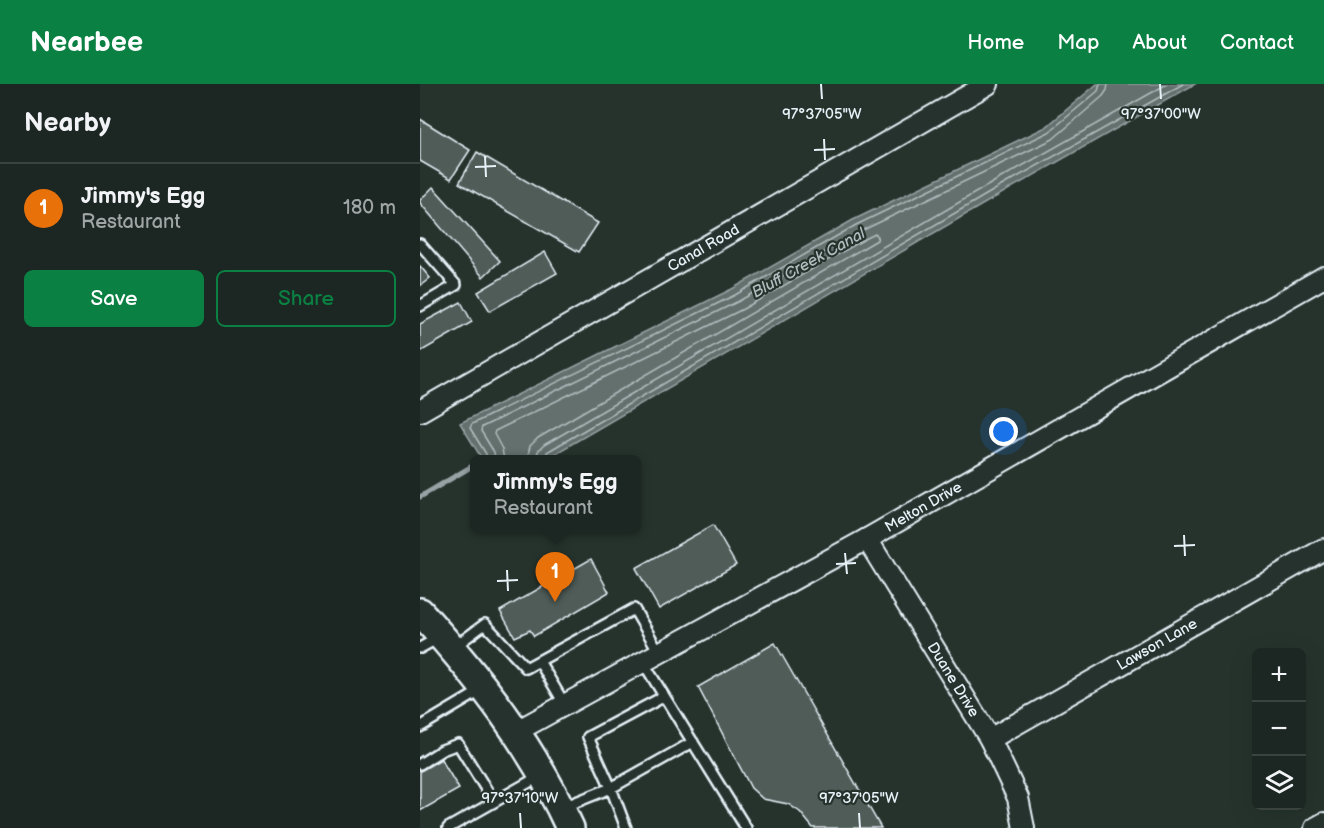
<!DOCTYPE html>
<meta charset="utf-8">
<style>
:root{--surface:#1c2622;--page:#252e2a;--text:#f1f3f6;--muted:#a0a5a5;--line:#3a4340;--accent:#0b8043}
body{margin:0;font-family:"Balsamiq Sans",sans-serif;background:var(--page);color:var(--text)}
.controls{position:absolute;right:18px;bottom:18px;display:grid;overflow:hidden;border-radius:9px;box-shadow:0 6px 24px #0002}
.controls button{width:54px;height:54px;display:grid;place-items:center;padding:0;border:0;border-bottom:2px solid var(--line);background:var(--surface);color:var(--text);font:30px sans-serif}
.you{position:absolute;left:584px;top:348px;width:21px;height:21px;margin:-15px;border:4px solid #fff;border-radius:50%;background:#1a73e8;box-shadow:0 0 0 9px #1a73e833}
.badge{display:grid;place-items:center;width:39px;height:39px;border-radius:50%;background:var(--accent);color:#fff;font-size:20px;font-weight:700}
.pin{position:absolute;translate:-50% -50px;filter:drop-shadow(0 2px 3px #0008)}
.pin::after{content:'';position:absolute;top:32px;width:21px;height:18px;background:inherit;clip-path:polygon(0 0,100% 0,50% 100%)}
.popup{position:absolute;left:50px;top:371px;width:171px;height:78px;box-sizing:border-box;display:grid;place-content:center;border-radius:9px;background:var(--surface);filter:drop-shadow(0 2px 4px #0005);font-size:20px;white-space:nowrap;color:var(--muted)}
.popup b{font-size:22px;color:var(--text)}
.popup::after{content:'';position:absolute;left:50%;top:100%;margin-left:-12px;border:12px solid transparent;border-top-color:var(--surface)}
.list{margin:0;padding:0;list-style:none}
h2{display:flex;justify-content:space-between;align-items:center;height:78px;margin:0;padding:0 24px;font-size:26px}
h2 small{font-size:20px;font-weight:400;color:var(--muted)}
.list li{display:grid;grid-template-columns:39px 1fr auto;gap:18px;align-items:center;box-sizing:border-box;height:90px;padding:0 24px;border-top:2px solid var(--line)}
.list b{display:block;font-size:22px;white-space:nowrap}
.list p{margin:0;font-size:20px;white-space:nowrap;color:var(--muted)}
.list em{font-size:20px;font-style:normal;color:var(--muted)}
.actions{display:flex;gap:12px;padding:18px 24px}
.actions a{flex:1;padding:14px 0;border:2px solid var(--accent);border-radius:9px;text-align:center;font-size:21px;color:var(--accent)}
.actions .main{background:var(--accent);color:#fff}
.icon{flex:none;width:33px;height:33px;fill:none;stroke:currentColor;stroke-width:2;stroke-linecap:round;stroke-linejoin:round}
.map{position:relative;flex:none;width:904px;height:744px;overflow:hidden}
header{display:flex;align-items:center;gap:36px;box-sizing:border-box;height:84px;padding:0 30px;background:var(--accent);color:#fff}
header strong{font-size:28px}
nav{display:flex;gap:33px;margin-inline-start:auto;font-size:21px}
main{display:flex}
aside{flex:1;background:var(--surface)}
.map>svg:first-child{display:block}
.water{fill:#636f6d;stroke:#98a3a5;stroke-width:1.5}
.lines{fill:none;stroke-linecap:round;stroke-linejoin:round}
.shore{stroke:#b3bdc0;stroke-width:1.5}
.stream{stroke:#98a3a5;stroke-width:5}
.building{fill:#505c59;stroke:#e8f1f8;stroke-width:1.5}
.service-casing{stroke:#e8f1f8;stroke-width:14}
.minor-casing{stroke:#e8f1f8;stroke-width:24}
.secondary-casing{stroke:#e8f1f8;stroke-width:32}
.service{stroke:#26332d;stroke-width:9}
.minor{stroke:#26332d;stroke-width:20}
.secondary{stroke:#26332d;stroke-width:27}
.ticks{fill:none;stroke:#e8f1f8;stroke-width:2}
.labels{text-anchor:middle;stroke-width:4.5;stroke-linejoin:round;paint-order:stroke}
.street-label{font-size:15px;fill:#e8f1f8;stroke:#26332d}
.water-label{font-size:16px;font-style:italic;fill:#b3bdc0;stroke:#26332d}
.ticks-label{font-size:15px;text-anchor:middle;fill:#e8f1f8;stroke:#26332d;stroke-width:4.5;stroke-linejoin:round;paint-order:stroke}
</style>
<header>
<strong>Nearbee</strong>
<nav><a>Home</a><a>Map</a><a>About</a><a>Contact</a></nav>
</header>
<main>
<aside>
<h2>Nearby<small></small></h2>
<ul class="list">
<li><span class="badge" style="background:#e8710a">1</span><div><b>Jimmy's Egg</b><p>Restaurant</p></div><em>180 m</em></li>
</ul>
<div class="actions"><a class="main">Save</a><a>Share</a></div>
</aside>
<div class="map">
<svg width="904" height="744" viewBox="0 0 904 744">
<rect width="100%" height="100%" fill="#26332d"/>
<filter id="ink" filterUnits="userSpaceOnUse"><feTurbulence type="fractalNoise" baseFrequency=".0167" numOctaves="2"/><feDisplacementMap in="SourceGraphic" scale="12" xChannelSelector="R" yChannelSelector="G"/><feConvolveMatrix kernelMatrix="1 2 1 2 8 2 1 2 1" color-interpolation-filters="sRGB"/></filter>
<g filter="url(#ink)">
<path class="water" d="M 677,0 L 775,0 L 586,107 L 126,375 L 62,375 L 40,339 L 312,205 L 433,136 L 626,43 Z"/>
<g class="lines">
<path class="shore" d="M 67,376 L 66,370 L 50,344 L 52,340 L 315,211 L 436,141 L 629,48 L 678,7 L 680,0
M 75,376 L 74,368 L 61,347 L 62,343 L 319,217 L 439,148 L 633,55 L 683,12 L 687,6 L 688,0
M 84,376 L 82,365 L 74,350 L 75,347 L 323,225 L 443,156 L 455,150 L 458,152 L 457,156 L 118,354 L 110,362 L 107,376
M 116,376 L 118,367 L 124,361 L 579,95 L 747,0
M 124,376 L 127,368 L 583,101 L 763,0"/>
<path class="stream" d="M 0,413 L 54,381"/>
</g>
<path class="building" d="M 0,35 L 50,66 L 31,95 L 0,77 Z
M 57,68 L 178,139 L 159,168 L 39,99 Z
M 13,103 L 80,177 L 63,193 L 0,119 L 0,116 Z
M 125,168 L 137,189 L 70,227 L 58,208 Z
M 0,182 L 10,194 L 0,202 Z
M 41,218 L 52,238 L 0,268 L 0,240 Z
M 293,441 L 316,481 L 239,525 L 216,484 Z
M 171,475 L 189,508 L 114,552 L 110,546 L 95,553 L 80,527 Z
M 355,559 L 461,744 L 393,744 L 380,728 L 368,720 L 343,715 L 331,704 L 278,603 Z
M 21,675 L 39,705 L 0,727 L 0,687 Z"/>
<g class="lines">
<g class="service-casing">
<path id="service" d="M 0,160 L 36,201 L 0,222
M 34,563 L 65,540 L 106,584 L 214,525 L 239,568
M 0,564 L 20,553
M 119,577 L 145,621
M 223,578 L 326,744
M 0,643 L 62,606
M 0,680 L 22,666 L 38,660 L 74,718
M 141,724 L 191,704 L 273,658
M 28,744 L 120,692
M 206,744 L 191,704 L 168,653 L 243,613"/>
</g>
<g class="minor-casing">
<g id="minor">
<path id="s1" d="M 0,327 L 568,0"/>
<path id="s2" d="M 447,455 L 570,655 L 598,714 L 604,744"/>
<path id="s3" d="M 97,647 L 447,455 L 904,193"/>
<path id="s4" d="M 570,655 L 904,465"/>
<path d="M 895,744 L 904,739"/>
</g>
</g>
<g class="secondary-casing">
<path id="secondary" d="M 0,528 C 61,596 112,661 150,744"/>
</g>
<use href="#service" class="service"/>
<use href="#minor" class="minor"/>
<use href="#secondary" class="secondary"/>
</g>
</g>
<path class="ticks" d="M 401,0 L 402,15M 740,0 L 741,15M 404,55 L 405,76M 394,66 L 415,65M 65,72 L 66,93M 55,83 L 76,82M 764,451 L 765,472M 754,462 L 775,461M 425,469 L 427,490M 416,480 L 436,479M 87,486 L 88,507M 77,497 L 98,496M 100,729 L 101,744M 439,729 L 440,744"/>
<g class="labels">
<g class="street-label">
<text dy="5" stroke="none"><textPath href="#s1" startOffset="327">Canal Road</textPath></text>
<text dy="5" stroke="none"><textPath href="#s3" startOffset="464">Melton Drive</textPath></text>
<text dy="5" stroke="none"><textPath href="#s4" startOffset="192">Lawson Lane</textPath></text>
<text dy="5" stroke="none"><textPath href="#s2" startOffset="165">Duane Drive</textPath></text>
</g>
<g class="water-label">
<text transform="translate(388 178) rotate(-29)" y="6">Bluff Creek Canal</text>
</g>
</g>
<g class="ticks-label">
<text x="402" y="35">97°37'05"W</text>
<text x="741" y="35">97°37'00"W</text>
<text x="100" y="719">97°37'10"W</text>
<text x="439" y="719">97°37'05"W</text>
</g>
</svg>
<div class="controls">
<button>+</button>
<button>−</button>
<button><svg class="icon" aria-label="layers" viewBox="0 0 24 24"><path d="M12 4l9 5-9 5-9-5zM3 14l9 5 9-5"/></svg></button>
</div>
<div class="you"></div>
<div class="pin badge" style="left:135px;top:518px;background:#e8710a">1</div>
<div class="popup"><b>Jimmy's Egg</b>Restaurant</div>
</div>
</main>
